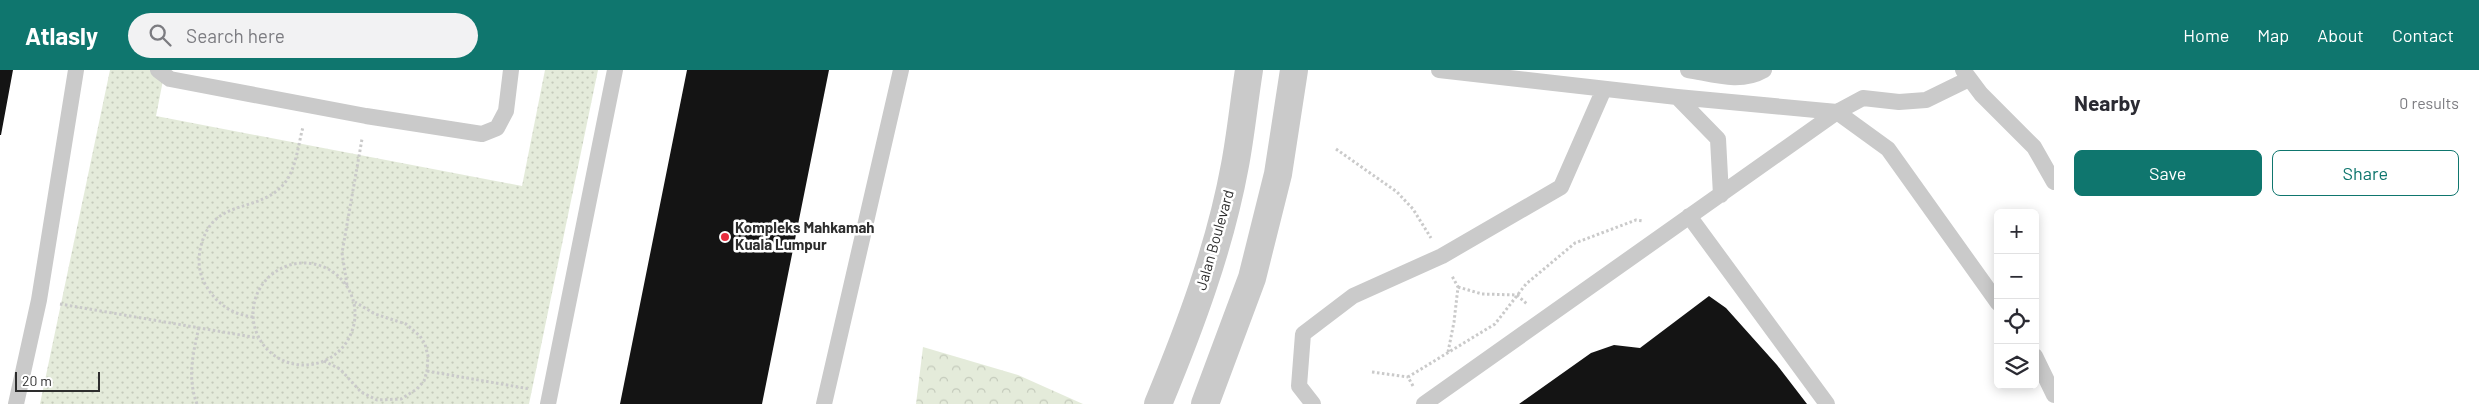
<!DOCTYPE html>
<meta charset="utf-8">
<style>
:root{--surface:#fff;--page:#f2f2f3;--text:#2b2b33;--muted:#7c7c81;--line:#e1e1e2;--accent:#0f766e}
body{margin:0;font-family:Barlow,sans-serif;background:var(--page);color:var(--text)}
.controls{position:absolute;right:15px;bottom:15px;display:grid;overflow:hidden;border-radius:8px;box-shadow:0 2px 12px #0003}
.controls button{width:45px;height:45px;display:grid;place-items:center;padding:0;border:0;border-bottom:1px solid var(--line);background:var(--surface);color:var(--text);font:25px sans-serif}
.scale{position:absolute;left:15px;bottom:12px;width:85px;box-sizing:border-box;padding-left:5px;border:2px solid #2d2d2d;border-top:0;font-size:14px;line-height:18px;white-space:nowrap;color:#2d2d2d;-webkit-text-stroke:4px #fff;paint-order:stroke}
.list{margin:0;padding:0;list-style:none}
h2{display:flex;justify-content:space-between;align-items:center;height:65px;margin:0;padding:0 20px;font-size:21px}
h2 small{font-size:16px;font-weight:400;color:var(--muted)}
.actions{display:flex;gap:10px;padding:15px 20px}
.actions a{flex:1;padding:11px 0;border:1px solid var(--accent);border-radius:8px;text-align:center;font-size:18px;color:var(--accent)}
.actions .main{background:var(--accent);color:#fff}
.icon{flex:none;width:28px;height:28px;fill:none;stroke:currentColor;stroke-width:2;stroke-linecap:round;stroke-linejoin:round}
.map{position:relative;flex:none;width:2054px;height:334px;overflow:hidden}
header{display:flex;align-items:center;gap:30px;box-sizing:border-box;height:70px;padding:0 25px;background:var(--accent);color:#fff}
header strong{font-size:24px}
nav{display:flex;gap:28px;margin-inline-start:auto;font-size:18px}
.search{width:350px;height:45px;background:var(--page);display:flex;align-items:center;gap:12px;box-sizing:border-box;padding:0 18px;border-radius:28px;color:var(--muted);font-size:19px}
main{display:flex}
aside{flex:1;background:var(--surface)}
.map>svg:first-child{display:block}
.forest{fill:url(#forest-crowns)}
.park{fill:url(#park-dots)}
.building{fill:#141414}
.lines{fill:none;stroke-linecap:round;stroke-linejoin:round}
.path{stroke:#cacaca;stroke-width:3;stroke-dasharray:2.5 2.5;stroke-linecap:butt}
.lane{stroke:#cacaca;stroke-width:16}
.street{stroke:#cacaca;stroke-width:28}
.poi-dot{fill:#e72d3e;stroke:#fff;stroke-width:2}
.labels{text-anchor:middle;stroke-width:5;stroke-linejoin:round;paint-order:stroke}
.poi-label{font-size:15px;font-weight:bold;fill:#2d2d2d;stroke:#fff;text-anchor:start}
.street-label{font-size:15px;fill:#2d2d2d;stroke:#fff}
</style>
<header>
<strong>Atlasly</strong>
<div class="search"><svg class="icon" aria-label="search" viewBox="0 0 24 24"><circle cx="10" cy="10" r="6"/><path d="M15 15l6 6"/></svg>Search here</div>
<nav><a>Home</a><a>Map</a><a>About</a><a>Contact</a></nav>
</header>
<main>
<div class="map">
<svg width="2054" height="334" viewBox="0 0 2054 334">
<defs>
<pattern id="forest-crowns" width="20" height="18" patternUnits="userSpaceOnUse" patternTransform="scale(1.25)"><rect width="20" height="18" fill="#e4ebda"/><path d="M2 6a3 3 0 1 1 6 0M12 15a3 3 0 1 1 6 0" fill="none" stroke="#c4cabb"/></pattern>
<pattern id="park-dots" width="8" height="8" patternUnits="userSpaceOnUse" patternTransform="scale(1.25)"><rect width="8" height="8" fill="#e4ebda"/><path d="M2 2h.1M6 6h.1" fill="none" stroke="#c4cabb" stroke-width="1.8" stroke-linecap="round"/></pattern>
</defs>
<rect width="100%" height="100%" fill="#fff"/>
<path class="forest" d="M 923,277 L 1018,305 L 1083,334 L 916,334 Z"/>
<path class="park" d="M 110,0 L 165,0 L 156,46 L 522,116 L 545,0 L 598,0 L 529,334 L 40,334 Z"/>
<path class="building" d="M 0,0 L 13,0 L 1,65 L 0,65 Z
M 687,0 L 829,0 L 762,334 L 620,334 Z
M 1709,226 L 1726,238 L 1777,295 L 1807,334 L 1519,334 L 1591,283 L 1614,275 L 1640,278 Z"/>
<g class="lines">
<path class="path" d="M 1336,79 L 1397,122 L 1413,139 L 1431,168
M253 244a51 51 0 1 1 102 0a51 51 0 1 1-102 0Z
M 347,215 L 342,183 L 362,69
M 1458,217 L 1482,224 L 1517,225 L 1528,235
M 60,234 L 258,268
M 253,247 C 230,244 216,233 205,214 C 199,203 198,192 200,180 C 211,126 256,145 283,115 C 296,101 298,75 303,57
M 1448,282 L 1454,252 L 1458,217 L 1452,206
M 324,291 L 340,299 L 361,322 L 377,330 L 401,329 L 417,319 L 424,311 L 427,301 L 428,286 L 425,274 L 420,266 L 406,254 L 375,244 L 355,232
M 427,301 L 530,319
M 1372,302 L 1408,307
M 1413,316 L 1408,307 L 1495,254 L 1526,214 L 1575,173 L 1636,150 L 1643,151
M 197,334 C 187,308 193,283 199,257"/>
<path class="lane" d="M 158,0 L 170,9 L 366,46 L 482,64 L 497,58 L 506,41 L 511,0
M 1439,0 L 1677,27 L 1837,42 L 1888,79 L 1998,233
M 1688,0 C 1713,4 1740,14 1764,0
M 1963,0 L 1981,24 L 2034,77 L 2054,112
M 1677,27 L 1718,69 L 1721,125
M 1689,146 L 1827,334
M 2035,286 L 2054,325
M 16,334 L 39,230 L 76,0
M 548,334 L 615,0
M 824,334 L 901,0
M 1313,334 L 1299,316 L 1303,264 L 1353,226 L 1442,186 L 1561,117 L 1604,19
M 1424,334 L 1837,42 L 1863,28 L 1899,32 L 1926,30 L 1969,9"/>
<path class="street" d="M 1158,334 C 1190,257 1220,177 1235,95 C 1241,63 1244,31 1249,0
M 1205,334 L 1252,208 L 1278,104 L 1294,0"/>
</g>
<circle class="poi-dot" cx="725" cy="167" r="5"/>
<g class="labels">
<g class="poi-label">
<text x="735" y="163">Kompleks Mahkamah<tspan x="735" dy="17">Kuala Lumpur</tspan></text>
</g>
<g class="street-label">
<text transform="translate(1215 170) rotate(-74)" y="5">Jalan Boulevard</text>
</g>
</g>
</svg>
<div class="controls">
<button>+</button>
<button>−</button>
<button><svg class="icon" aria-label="locate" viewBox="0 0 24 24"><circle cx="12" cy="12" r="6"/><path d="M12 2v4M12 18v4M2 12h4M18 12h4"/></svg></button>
<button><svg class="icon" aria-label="layers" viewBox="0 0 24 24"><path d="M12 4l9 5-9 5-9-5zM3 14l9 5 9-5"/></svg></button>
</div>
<div class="scale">20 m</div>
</div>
<aside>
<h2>Nearby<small>0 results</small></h2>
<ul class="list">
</ul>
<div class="actions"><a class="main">Save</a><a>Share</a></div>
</aside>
</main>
